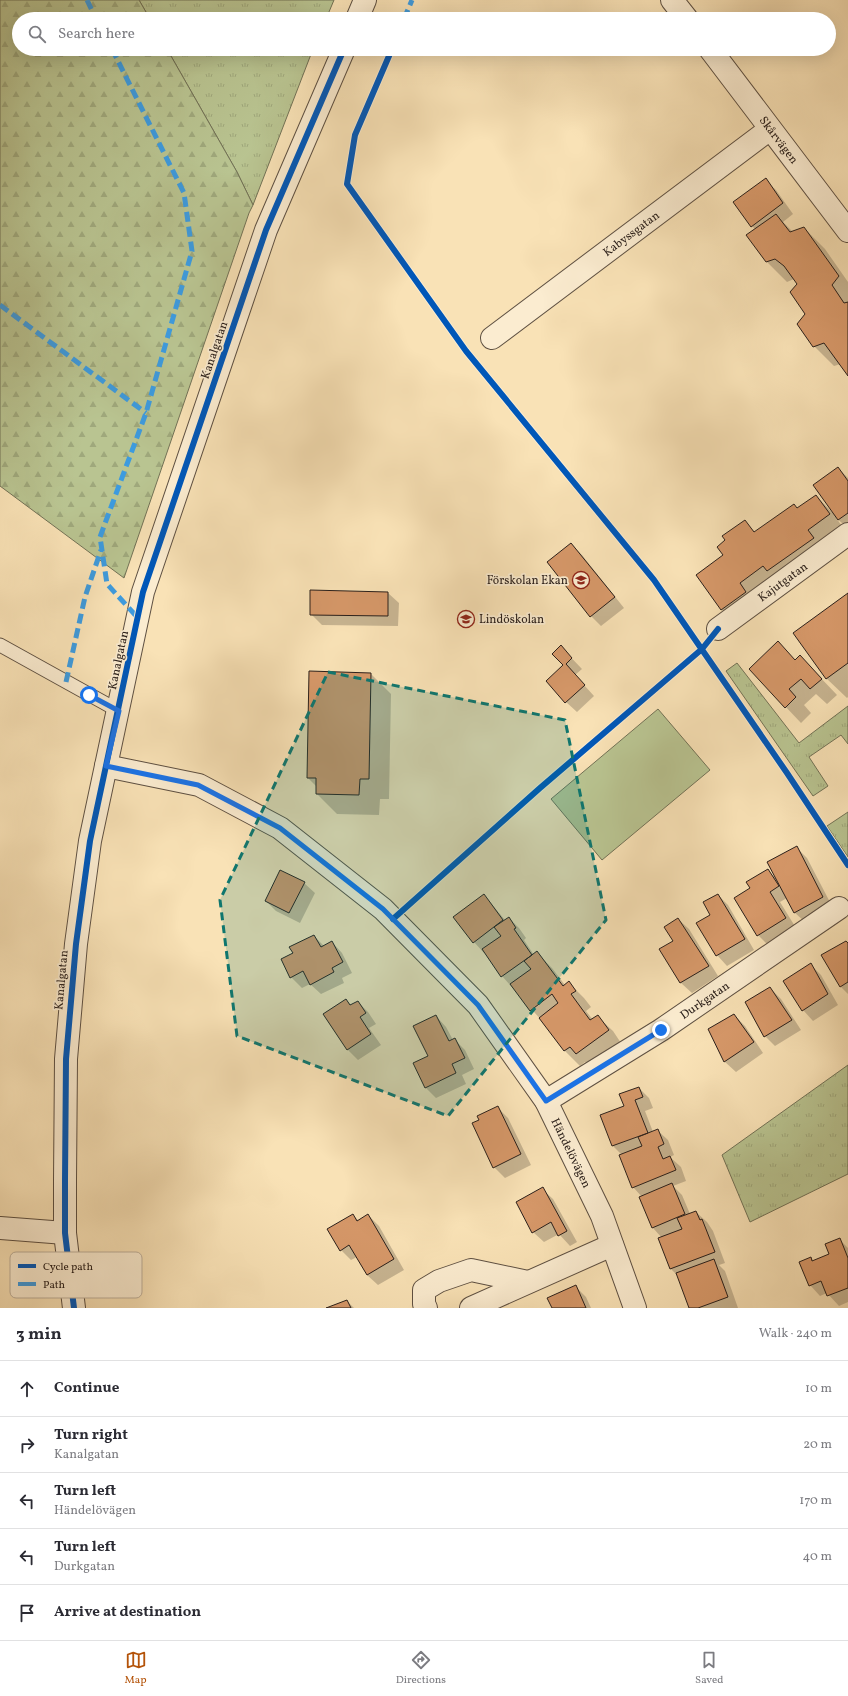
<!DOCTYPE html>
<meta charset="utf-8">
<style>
:root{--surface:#fff;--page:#f2f2f3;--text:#2b2b33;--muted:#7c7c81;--line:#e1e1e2;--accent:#b45309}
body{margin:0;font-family:Vollkorn,serif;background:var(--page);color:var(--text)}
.stop{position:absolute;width:12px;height:12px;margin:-9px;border:3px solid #1a73e8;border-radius:50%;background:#fff}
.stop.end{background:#1a73e8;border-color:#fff;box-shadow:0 1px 4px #0008}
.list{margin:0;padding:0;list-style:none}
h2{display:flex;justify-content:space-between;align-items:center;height:52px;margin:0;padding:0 16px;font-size:17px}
h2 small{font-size:13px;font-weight:400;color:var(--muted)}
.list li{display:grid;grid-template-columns:26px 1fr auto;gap:12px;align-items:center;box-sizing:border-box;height:56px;padding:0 16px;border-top:1px solid var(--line)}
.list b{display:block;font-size:15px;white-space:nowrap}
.list p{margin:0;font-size:13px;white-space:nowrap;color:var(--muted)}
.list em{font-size:13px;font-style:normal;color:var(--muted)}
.icon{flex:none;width:22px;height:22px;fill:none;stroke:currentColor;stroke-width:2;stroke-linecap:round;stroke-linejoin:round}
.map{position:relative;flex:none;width:848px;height:1308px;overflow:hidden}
.search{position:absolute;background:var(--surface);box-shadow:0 4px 16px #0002;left:12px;right:12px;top:12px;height:44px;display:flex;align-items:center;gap:10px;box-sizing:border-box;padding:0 14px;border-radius:22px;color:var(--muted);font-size:15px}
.sheet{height:332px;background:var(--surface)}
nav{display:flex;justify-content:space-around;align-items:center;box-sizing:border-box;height:56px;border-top:1px solid var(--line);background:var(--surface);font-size:11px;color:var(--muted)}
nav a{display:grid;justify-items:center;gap:2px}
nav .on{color:var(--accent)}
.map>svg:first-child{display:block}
.grass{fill:url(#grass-tufts);stroke:#727256}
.forest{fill:url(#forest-firs);stroke:#727256}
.pitch{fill:#b9c491;stroke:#727256}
.shadow{fill:#0003}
.building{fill:#d69869;stroke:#2b201b}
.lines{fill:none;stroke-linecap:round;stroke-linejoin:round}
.service-casing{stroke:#5e5042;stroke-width:15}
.minor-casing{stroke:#5e5042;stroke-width:24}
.service{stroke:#fbecd0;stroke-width:13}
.minor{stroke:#fbecd0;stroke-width:22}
.quiet{stroke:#3d9bdf;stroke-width:5;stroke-dasharray:10 5;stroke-linecap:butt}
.cycleway-casing{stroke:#fbecd0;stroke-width:8}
.cycleway{stroke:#0057b8;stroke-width:6}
.route{stroke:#1a73e8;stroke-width:5}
.marked{fill:#0f766e;fill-opacity:0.2;stroke:#0f766e;stroke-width:3;stroke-dasharray:8 5;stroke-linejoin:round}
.labels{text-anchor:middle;stroke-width:3.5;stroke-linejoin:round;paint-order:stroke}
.street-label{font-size:12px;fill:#2b201b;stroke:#fbecd0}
.poi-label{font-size:12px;fill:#2b201b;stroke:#fbecd0;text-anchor:end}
.key{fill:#fbecd0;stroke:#bdaf9a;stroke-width:1}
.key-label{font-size:11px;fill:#2b201b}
</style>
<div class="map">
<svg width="848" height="1308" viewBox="0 0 848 1308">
<defs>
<pattern id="grass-tufts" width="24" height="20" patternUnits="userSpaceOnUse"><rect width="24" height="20" fill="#b9c491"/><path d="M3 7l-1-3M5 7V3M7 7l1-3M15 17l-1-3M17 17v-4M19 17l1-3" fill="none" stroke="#9fa87c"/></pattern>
<pattern id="forest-firs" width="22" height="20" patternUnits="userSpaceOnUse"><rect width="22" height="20" fill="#b9c491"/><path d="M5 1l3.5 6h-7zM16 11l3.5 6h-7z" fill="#9fa87c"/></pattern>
</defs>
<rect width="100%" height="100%" fill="#f9e2b6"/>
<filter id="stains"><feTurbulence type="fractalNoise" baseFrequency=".005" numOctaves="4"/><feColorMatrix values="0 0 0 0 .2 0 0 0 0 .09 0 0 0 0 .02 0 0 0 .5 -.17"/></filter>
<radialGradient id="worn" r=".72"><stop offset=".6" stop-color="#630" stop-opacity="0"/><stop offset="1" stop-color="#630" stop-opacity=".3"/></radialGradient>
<path class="grass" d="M 139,0 L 334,0 L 326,19 L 150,19 Z
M 167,49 L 313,49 L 253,205 L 237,172 Z
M 737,663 L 799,743 L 848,706 L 848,744 L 841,735 L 809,757 L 828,786 L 813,796 L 726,671 Z
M 848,812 L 848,857 L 827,826 Z
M 848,1065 L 848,1174 L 750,1222 L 722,1155 Z"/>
<path class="forest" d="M 0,0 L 139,0 L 150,19 L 19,19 L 19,49 L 167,49 L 237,172 L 253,205 L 249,213 L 124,578 L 0,486 Z"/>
<path class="pitch" d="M 658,709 L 710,770 L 602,860 L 551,799 Z"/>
<path class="shadow" d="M 765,180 L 776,190 L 793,214 L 783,222 L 793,232 L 804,228 L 825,249 L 848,282 L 848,374 L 841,364 L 834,366 L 814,346 L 798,284 L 794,279 L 787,282 L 766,261 L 755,229 L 752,226 Z
M 838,468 L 848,478 L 848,528 L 836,518 L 845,530 L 738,625 L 722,610 L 697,575 L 724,556 L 745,522 L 755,532 L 794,505 L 798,509 L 816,496 L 834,514 Z
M 571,544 L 582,555 L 624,608 L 601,626 L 591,616 Z
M 311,591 L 388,593 L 399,603 L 398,626 L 322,625 L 311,614 Z
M 848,595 L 848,697 L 847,698 L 826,678 Z
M 561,647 L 582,669 L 575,675 L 594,696 L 577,712 L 566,702 L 565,665 Z
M 800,656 L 837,695 L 827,704 L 816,694 L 804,705 L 811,713 L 801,723 L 750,669 L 795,660 Z
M 310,672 L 371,674 L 391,694 L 389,799 L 380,799 L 379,815 L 337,814 L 317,794 L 317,787 L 308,778 Z
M 797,848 L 807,858 L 833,908 L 805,922 L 794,912 L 787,898 L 780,902 L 796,928 L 769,946 L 758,935 L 735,898 L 752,888 L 767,870 L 777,879 Z
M 304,883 L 315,893 L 300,923 L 276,911 L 266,901 Z
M 484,895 L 505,920 L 509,918 L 519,928 L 526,938 L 524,940 L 534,955 L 537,953 L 552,968 L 565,985 L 569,983 L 584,998 L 591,1007 L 586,1011 L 593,1020 L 597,1016 L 613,1031 L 623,1046 L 592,1069 L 585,1062 L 580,1066 L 565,1051 L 543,1022 L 502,976 L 485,952 L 484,953 L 474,942 Z
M 718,895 L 728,905 L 754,950 L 727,966 L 717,955 L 711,915 Z
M 678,919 L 689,929 L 718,976 L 692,993 L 681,983 L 660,950 L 674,941 Z
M 314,936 L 324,946 L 332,942 L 342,953 L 352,973 L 342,978 L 344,983 L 321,994 L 310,984 L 302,988 L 291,977 L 283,960 L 294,954 Z
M 848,944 L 848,994 L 841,987 L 822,956 Z
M 811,965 L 821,975 L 838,1005 L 813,1021 L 803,1010 Z
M 770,988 L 781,999 L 801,1030 L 775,1046 L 765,1036 Z
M 346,1000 L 352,1006 L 358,1002 L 368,1012 L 376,1024 L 369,1028 L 381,1045 L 358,1060 L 348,1050 L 324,1015 Z
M 734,1015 L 745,1026 L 763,1053 L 736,1072 L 725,1062 L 709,1030 Z
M 436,1016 L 446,1027 L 453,1040 L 455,1040 L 465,1050 L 474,1069 L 462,1075 L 466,1084 L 436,1098 L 426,1088 L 414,1064 L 429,1057 Z
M 639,1088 L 649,1098 L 653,1108 L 645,1111 L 653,1132 L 657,1130 L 668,1140 L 674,1155 L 670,1157 L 681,1167 L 686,1181 L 673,1186 L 682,1195 L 690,1214 L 696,1212 L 707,1222 L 713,1231 L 725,1263 L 719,1265 L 725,1271 L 738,1308 L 690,1308 L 678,1276 L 671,1269 L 660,1239 L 662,1238 L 653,1228 L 642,1197 L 633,1187 L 622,1155 L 613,1146 L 602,1115 L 625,1107 Z
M 498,1108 L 508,1118 L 531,1165 L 505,1178 L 494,1167 Z
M 542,1189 L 553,1199 L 577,1242 L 570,1246 L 559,1234 L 544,1242 L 533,1232 Z
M 353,1215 L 359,1221 L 368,1215 L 379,1226 L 404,1270 L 378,1285 L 367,1275 L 357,1257 L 351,1260 L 341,1250 Z
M 839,1239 L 848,1248 L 848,1302 L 839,1306 L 827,1293 L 820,1296 L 810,1285 L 811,1258 L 814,1261 L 830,1255 Z
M 576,1287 L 586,1297 L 591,1308 L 553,1308 Z
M 347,1301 L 354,1308 L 329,1308 Z"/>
<path class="building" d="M 766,178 L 783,203 L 751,227 L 733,202 Z
M 776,214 L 790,232 L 804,227 L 839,276 L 832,285 L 844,303 L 848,302 L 848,376 L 824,343 L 813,347 L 797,324 L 805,314 L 790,292 L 797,284 L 784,266 L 775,259 L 766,262 L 746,235 Z
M 838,467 L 848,481 L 848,513 L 838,520 L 813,485 Z
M 816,495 L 830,514 L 808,530 L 814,538 L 767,571 L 763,566 L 740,583 L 746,592 L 721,610 L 696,575 L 723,555 L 717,547 L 725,540 L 722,536 L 745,520 L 754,532 L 794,504 L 797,508 Z
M 571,543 L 615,597 L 590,617 L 547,562 Z
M 310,590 L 388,592 L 388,616 L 310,615 Z
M 848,593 L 848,663 L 826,679 L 793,633 Z
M 778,641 L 795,660 L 800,655 L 822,679 L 810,689 L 801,679 L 789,689 L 796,697 L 785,708 L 749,669 Z
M 561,645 L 572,658 L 566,664 L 585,685 L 565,703 L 546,681 L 563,665 L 552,654 Z
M 309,671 L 371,673 L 369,779 L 360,779 L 359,795 L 316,794 L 316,778 L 307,778 Z
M 797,846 L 823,897 L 794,913 L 767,862 Z
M 768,869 L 779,886 L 770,892 L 786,918 L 757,936 L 734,898 L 750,888 L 746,882 Z
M 280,870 L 305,882 L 289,913 L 265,901 Z
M 484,894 L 503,920 L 473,943 L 453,917 Z
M 718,894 L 745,939 L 716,956 L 696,923 L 710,915 L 703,902 Z
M 509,917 L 516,928 L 514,929 L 532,955 L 501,977 L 482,949 L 501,936 L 494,927 Z
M 678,918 L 709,966 L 680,983 L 659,949 L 673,941 L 664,927 Z
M 314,935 L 321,947 L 332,941 L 343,962 L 332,968 L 334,972 L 310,985 L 303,971 L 290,978 L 281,959 L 293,953 L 289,947 Z
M 846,941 L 848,943 L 848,982 L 840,987 L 821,955 Z
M 537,951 L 563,986 L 569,981 L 576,991 L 571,994 L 590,1020 L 598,1015 L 609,1030 L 576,1054 L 570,1047 L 564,1051 L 539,1018 L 558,1003 L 552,994 L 530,1011 L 510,984 L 531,969 L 524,961 Z
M 811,963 L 828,994 L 802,1011 L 783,981 Z
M 770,987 L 792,1020 L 764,1037 L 745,1002 Z
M 346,999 L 350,1005 L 358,1001 L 366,1013 L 360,1017 L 371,1034 L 347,1050 L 323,1014 Z
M 734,1014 L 754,1042 L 724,1062 L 708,1029 Z
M 436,1015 L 449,1041 L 455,1038 L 465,1058 L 452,1064 L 456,1073 L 425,1088 L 413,1063 L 428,1056 L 413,1026 Z
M 639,1087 L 643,1097 L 635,1100 L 648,1133 L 612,1146 L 600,1115 L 624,1106 L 619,1094 Z
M 498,1106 L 521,1154 L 493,1168 L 472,1123 L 479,1120 L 477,1116 Z
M 658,1129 L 664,1144 L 658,1147 L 663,1159 L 670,1156 L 676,1170 L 632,1188 L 619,1155 L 642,1146 L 638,1137 Z
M 672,1183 L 685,1214 L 652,1228 L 639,1197 Z
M 543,1187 L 567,1231 L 558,1236 L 551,1222 L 532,1233 L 516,1202 Z
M 696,1211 L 700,1220 L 702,1219 L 715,1252 L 670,1269 L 658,1238 L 682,1229 L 677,1218 Z
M 353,1214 L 357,1221 L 368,1214 L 394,1259 L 367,1275 L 349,1245 L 340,1251 L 327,1229 Z
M 840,1238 L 848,1258 L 848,1288 L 827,1296 L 821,1281 L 809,1286 L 799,1262 L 811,1257 L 812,1261 L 829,1254 L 825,1244 Z
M 714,1259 L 728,1297 L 698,1308 L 689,1308 L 676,1273 Z
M 576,1285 L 586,1308 L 552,1308 L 547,1298 Z
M 347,1300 L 351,1308 L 326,1308 Z"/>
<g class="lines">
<g class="service-casing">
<path id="service" d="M 0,645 L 119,711"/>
</g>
<g class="minor-casing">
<g id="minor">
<path d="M 672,0 L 687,19"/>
<path d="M 357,19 L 365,0"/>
<path id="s1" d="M 710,49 L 848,231"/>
<path id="s2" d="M 492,338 L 770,129"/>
<path id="s3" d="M 718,629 L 848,534"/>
<path id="s4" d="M 106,766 L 199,785 L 280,828 L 383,909 L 478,1005 L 546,1101 L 602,1216 L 635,1308"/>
<path id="s5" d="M 546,1101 L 661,1030 L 839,908"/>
<path d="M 0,1228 L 65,1233"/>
<path d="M 74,1308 L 65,1233 L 65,1180 L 66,1059 L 76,944 L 90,841 L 143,592 L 266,230 L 344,49"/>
<path d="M 426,1308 L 424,1304 L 424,1290 L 439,1281 L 471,1270 L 528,1282"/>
<path d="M 471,1308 L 612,1245"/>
</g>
</g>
<use href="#service" class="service"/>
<use href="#minor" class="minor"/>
<path class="quiet" d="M 87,0 L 96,19
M 404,19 L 412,0
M 112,49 L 184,193 L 192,251 L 146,413 L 100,537 L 107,584 L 138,618
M 0,305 L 146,413
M 66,682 L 85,597 L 101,550"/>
<g class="cycleway-casing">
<path id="cycleway" d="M 392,49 L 355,135 L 347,184 L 466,351 L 654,580 L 787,773 L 848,865
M 393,919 L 540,788 L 702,649 L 718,629
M 74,1308 L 65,1233 L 65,1180 L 66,1059 L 76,944 L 90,841 L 143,592 L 266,230 L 344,49"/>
</g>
<use href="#cycleway" class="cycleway"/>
</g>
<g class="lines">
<path class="route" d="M 89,695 L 119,711 L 106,766 L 198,785 L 280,828 L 383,909 L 478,1005 L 546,1101 L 661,1030"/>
</g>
<path class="marked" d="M 328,672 L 565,720 L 606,920 L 448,1116 L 237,1036 L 220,900 Z"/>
<defs>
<g id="school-ring" transform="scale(0.9)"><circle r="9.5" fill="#fbecd0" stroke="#8f2418" stroke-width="1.5"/><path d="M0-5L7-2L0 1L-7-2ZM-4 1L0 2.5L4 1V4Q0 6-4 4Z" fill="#8f2418"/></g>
</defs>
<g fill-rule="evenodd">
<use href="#school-ring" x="581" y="580"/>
<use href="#school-ring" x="466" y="619"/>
</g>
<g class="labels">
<g class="street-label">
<text dy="4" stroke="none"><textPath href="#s1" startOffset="114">Skårvägen</textPath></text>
<text dy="4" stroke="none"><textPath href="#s2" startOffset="174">Kabyssgatan</textPath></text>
<text transform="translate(214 350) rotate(-71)" y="4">Kanalgatan</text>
<text dy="4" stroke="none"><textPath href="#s3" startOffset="80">Kajutgatan</textPath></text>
<text transform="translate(118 660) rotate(-78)" y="4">Kanalgatan</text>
<text transform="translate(61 980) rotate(-85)" y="4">Kanalgatan</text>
<text dy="4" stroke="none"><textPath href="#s5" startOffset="188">Durkgatan</textPath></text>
<text dy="4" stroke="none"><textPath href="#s4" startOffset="628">Händelövägen</textPath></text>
</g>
<g class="poi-label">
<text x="568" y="584">Förskolan Ekan</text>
<text x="479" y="623" text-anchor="start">Lindöskolan</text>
</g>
</g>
<rect x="10" y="1252" width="132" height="46" rx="6" class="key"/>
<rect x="18" y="1264" width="18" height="4" fill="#0057b8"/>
<rect x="18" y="1282" width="18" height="4" fill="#3d9bdf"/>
<g class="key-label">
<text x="43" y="1270">Cycle path</text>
<text x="43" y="1288">Path</text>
</g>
<rect width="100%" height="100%" filter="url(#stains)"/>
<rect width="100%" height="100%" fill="url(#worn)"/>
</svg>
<div class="stop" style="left:89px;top:695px"></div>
<div class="stop end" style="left:661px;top:1030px"></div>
<div class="search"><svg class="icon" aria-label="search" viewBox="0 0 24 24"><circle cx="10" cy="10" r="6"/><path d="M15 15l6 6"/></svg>Search here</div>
</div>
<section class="sheet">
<h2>3 min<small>Walk · 240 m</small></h2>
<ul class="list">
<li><svg class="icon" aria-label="ahead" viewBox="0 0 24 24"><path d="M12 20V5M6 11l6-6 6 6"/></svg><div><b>Continue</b></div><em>10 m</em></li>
<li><svg class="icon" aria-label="right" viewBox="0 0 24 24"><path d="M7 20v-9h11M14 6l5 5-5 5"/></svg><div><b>Turn right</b><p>Kanalgatan</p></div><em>20 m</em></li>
<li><svg class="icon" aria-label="left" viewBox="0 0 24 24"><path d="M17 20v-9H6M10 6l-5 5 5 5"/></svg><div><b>Turn left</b><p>Händelövägen</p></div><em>170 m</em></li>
<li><svg class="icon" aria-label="left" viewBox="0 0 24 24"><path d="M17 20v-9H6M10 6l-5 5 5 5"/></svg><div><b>Turn left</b><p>Durkgatan</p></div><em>40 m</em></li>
<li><svg class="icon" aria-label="arrive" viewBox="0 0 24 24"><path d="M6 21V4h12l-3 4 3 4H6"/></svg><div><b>Arrive at destination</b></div></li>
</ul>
</section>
<nav>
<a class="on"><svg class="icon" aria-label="map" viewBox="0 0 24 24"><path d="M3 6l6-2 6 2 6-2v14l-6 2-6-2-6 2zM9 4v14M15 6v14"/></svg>Map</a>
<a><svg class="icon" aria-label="directions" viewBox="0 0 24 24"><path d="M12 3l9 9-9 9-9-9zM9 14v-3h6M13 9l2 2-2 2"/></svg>Directions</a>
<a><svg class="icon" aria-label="saved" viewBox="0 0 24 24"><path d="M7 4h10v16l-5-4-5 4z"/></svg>Saved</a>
</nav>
